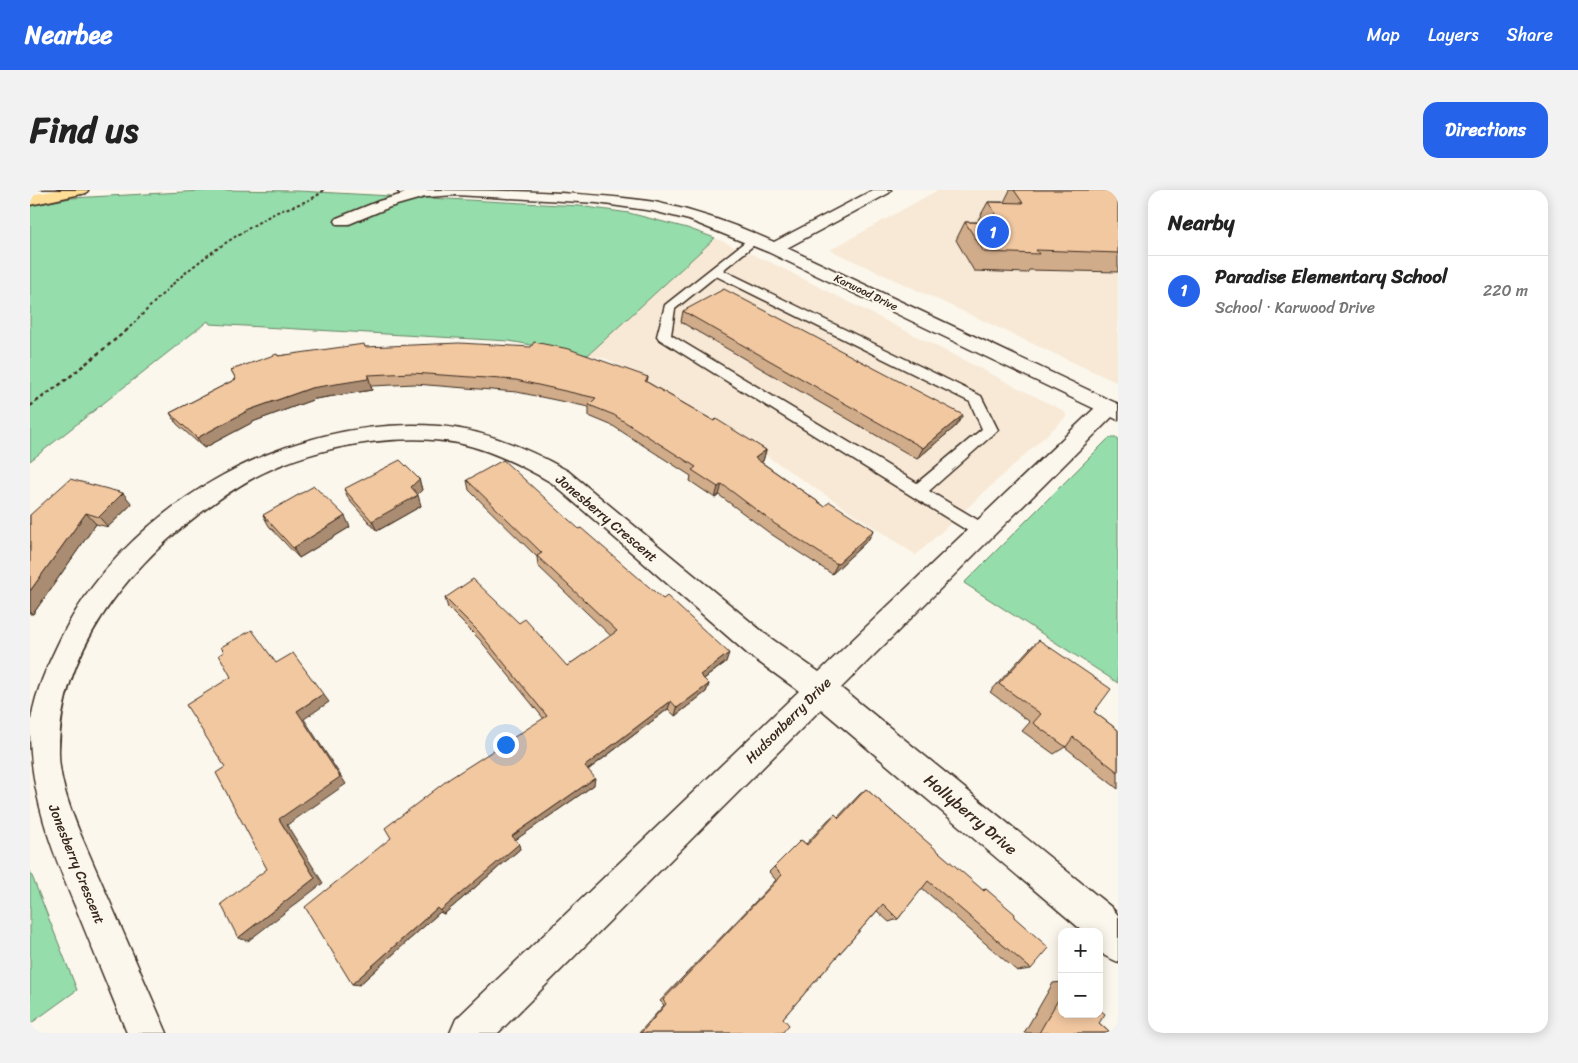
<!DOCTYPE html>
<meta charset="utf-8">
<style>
:root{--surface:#fff;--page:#f2f2f2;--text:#222;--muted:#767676;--line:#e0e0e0;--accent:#2563eb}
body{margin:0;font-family:Sriracha,sans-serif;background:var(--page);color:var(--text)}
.controls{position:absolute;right:15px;bottom:15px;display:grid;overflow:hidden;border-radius:10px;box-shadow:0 2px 12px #0003}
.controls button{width:45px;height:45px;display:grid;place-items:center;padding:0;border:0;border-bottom:1px solid var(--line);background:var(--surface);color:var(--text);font:25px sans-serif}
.you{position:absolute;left:475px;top:554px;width:18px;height:18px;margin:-12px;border:4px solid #fff;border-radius:50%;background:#1a73e8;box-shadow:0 0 0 8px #1a73e833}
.badge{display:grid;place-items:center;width:32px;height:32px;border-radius:50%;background:var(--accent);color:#fff;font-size:16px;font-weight:700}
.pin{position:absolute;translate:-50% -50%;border:2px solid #fff;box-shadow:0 1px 5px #0006}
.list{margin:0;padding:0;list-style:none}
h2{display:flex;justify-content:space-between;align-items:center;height:65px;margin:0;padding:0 20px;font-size:21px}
h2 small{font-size:16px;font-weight:400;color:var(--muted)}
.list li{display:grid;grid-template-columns:32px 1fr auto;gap:15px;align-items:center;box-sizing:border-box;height:70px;padding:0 20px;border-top:1px solid var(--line)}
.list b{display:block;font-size:19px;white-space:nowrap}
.list p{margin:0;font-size:16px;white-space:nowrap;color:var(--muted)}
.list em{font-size:16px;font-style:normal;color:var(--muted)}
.map{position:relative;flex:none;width:1088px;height:843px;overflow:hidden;border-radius:15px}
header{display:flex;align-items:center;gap:30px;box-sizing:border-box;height:70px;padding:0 25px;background:var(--accent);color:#fff}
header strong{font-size:24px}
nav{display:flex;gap:28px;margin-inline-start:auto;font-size:18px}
.intro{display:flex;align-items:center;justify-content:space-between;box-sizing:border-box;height:120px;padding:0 30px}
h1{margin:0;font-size:35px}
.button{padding:12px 22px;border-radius:15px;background:var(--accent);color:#fff;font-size:18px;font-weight:700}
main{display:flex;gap:30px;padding:0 30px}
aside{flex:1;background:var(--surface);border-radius:15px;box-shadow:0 2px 12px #0003}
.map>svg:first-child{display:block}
.built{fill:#f8e9d6}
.green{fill:#95ddab;stroke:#688464}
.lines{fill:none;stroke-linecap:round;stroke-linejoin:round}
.lane-casing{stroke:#3b2a1e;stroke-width:3}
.street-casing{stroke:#3b2a1e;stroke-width:3}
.secondary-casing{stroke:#3b2a1e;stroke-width:3}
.highway-casing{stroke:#3b2a1e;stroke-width:3}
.path-far1{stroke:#3b2a1e;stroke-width:2;stroke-dasharray:3 2.5;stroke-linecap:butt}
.path{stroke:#3b2a1e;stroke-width:2.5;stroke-dasharray:4 3;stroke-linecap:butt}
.lane{fill:#fbf7ec;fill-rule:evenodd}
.street{fill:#fbf7ec;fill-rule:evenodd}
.secondary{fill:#fbf7ec;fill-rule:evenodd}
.highway{fill:#fedd96;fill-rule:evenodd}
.wall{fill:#d0ac8a;stroke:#3b2a1e}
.shaded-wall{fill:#a98c71;stroke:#3b2a1e}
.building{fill:#f2c8a1;stroke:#3b2a1e}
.labels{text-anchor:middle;stroke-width:4;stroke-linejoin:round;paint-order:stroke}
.far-street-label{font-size:11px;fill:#3b2a1e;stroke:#fbf7ec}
.street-label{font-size:14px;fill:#3b2a1e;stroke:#fbf7ec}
.near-street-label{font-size:16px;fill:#3b2a1e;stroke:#fbf7ec}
</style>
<header>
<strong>Nearbee</strong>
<nav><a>Map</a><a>Layers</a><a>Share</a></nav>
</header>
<div class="intro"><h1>Find us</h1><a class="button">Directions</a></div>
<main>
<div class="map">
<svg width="1088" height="843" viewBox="0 0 1088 843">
<rect width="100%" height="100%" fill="#fbf7ec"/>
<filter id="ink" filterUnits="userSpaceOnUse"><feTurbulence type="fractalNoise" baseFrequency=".02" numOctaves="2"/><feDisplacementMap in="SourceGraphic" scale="10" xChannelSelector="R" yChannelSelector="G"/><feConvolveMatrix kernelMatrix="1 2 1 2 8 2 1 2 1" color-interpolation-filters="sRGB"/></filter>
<g filter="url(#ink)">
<path class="built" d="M 908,0 L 1088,0 L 1088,193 L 800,60 Z
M 685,48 L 740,72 L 1032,220 L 1036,224 L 1036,227 L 886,365 L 676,226 L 577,169 L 558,165 Z"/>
<path class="green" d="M 190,0 L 268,1 L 549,16 L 599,23 L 657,38 L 685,48 L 558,165 L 479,151 L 180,134 L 178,131 L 0,271 L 0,16 L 41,8 Z
M 1079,248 L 1088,248 L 1088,493 L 934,393 Z
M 0,681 L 47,800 L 0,834 Z"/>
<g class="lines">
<g class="lane-casing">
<path id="lane" d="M 725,46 L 731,49 L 729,51 L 693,80 L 951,206 L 968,240 L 899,301 L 958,336 L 961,341 L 958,346 L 952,347 L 946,346 L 629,149 L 627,146 L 635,115 L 721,47 ZM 686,86 L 940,212 L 952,239 L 887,293 L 641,145 L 645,119 Z"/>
</g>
<g class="street-casing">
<path id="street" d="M 387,0 L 403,0 L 405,2 L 402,5 L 360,17 L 319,34 L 307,34 L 305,31 L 307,28 L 349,11 Z
M 1078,211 L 1086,213 L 1088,217 L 1086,223 L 811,498 L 1081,717 L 1088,725 L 1088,772 L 1075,766 L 1069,760 L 1069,742 L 1054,742 L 791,519 L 468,843 L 420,843 L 426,829 L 769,501 L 719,465 L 522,293 C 493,276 461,260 428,253 C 368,242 288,256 233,283 C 210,294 189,309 169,324 C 95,380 31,462 29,559 C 28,587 40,618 50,643 L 137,843 L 97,843 C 80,801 62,758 45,716 C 21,658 0,604 0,540 C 2,511 14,483 26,458 C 90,318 257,224 409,236 C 455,240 499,259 538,281 L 739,447 L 789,482 L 1070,213 Z"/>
</g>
<g class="secondary-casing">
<path id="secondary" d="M 0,0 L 58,0 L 56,3 L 51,4 L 0,7 Z
M 367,0 C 452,0 540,0 625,12 C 666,21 705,34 744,52 L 843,0 L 861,0 L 859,3 L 757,58 L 1088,214 L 1088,230 L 738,62 L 659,30 L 623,21 L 567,13 L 426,5 L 397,7 L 369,3 Z"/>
</g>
<g class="highway-casing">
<path id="highway" d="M 28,0 L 58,0 L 56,3 L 0,15 L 0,5 Z"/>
</g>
<path class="path-far1" d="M 96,141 C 112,125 128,108 145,92 C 171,68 205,46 236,28 C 255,16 278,15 294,0"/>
<path class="path" d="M 0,216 L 32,193 L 97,140"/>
<use href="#lane" class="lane"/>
<use href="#street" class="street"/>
<use href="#secondary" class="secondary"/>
<use href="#highway" class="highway"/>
</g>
<path class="wall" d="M 980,0 L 1088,0 L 1088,82 L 999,80 L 997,83 L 944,81 L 926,50 L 935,32 L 950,32 L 948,30 L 958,12 L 974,12 Z
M 653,121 L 926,236 L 887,269 L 651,132 Z
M 335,157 L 618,187 L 617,192 L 684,231 L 736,260 L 733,271 L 731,272 L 794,316 L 844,340 L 838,350 L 802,384 L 741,344 L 689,305 L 685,308 L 660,291 L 661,286 L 583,236 L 559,226 L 559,217 L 487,202 L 385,194 L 341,196 L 342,200 L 285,209 L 225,231 L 174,258 L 147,234 L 140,223 L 206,189 L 201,180 L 248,166 Z
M 389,289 L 392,300 L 387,305 L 391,316 L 347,341 L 319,310 L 314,299 Z
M 437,290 L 696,472 L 674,489 L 679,494 L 676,502 L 645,526 L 638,519 L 558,580 L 564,595 L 485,650 L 489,654 L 490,659 L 414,724 L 410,722 L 329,795 L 514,529 L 450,450 L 418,418 L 415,408 L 489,433 L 537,476 L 581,446 L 508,376 L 507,367 L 439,300 Z
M 102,314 L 78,337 L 66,334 L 3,424 L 0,424 L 0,325 Z
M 233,325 L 320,337 L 269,368 L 239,336 Z
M 1009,450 L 1064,522 L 1088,540 L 1088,599 L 1035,557 L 1024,564 L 992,541 L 1000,532 L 960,502 L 999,459 Z
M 836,599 L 952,700 L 956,699 L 984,727 L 1001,779 L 987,781 L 892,698 L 868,729 L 859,732 L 847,721 L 753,828 L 752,843 L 609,843 L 634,815 L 630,811 L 746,690 L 739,682 L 771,650 L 776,654 L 798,630 L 805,624 L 808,627 L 829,605 Z
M 1032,792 L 1032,824 L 1069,833 L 1080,843 L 994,843 L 1023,793 Z"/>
<path class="shaded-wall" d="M 338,185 L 342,200 L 285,209 L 225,231 L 174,258 L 167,248 L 219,220 L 281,198 Z
M 933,225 L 926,236 L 887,269 L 893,258 Z
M 736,260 L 733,271 L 722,279 L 725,268 Z
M 389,289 L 392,300 L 384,308 L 388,305 L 391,316 L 347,341 L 342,331 Z
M 692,294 L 689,305 L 685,308 L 688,297 Z
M 93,303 L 102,314 L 78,337 L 69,327 Z
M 56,323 L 66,334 L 3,424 L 0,422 L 0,401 Z
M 315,326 L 320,337 L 269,368 L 263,358 Z
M 844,340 L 838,350 L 802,384 L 807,374 Z
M 699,463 L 696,472 L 667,494 L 670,485 Z
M 679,494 L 676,502 L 645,526 L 647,518 Z
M 293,504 L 299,512 L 274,529 L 316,594 L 257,635 L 293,693 L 218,751 L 208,748 L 285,688 L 249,629 L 267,521 Z
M 641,511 L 638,519 L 555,582 L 555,576 Z
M 565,588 L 564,595 L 484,651 L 482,646 Z
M 489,654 L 490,659 L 414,724 L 410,722 L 329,795 L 322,794 L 407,718 Z"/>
<path class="building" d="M 984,0 L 1088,0 L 1088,63 L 1006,60 L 1009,64 L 954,62 L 935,32 L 972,33 L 958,12 L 993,13 Z
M 694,99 L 933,225 L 893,258 L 653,121 Z
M 504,152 L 539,159 L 618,187 L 615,191 L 684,231 L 686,229 L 736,260 L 725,268 L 794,316 L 800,312 L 844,340 L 807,374 L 745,334 L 692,294 L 688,297 L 662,280 L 666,277 L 584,225 L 559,215 L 566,208 L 486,190 L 382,183 L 338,185 L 338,189 L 281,198 L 219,220 L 167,248 L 140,223 L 206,189 L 201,180 L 247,164 L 248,166 L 334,154 L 335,157 L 429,153 L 501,157 Z
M 370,270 L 389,289 L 381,297 L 388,305 L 342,331 L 314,299 Z
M 473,270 L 549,339 L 551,338 L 633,409 L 637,406 L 699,463 L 670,485 L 679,494 L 647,518 L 641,511 L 555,576 L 565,588 L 482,646 L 489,654 L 410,721 L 407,718 L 322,794 L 275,717 L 361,648 L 355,638 L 419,589 L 517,526 L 448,441 L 415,408 L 443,389 L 489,433 L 495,429 L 537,476 L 587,441 L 507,366 L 512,363 L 437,290 Z
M 40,289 L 93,303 L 69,327 L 56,323 L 0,401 L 0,325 Z
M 284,296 L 315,326 L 263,358 L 233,325 Z
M 222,440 L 246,473 L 263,463 L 293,504 L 267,521 L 310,587 L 249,629 L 285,688 L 208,748 L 191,714 L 237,679 L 186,583 L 195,577 L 156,515 L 201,487 L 189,465 L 194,462 L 191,457 Z
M 1009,450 L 1081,499 L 1064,522 L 1088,540 L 1088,582 L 1043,547 L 1036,557 L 1003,533 L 1011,524 L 969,494 Z
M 836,599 L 954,701 L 956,699 L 985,724 L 984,727 L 1019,758 L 1001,779 L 898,691 L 868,729 L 853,714 L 753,828 L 759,835 L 752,843 L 611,843 L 636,814 L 633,810 L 752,685 L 744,677 L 771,650 L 777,655 L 805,624 L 809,628 Z
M 1032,803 L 1032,824 L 1069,824 L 1069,819 L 1075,824 L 1069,833 L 1080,843 L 1009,843 Z"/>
</g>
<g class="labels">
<g class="far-street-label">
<text transform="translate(836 102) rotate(26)" y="4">Karwood Drive</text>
</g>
<g class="street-label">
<text transform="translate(577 328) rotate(40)" y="5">Jonesberry Crescent</text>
<text transform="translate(758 530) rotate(-45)" y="5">Hudsonberry Drive</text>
<text transform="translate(47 674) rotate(68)" y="5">Jonesberry Crescent</text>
</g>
<g class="near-street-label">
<text transform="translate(941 624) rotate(40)" y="6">Hollyberry Drive</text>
</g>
</g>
</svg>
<div class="controls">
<button>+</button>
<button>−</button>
</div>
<div class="you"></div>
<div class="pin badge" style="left:963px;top:42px">1</div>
</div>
<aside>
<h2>Nearby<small></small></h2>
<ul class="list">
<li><span class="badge">1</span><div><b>Paradise Elementary School</b><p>School · Karwood Drive</p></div><em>220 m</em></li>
</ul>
</aside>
</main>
